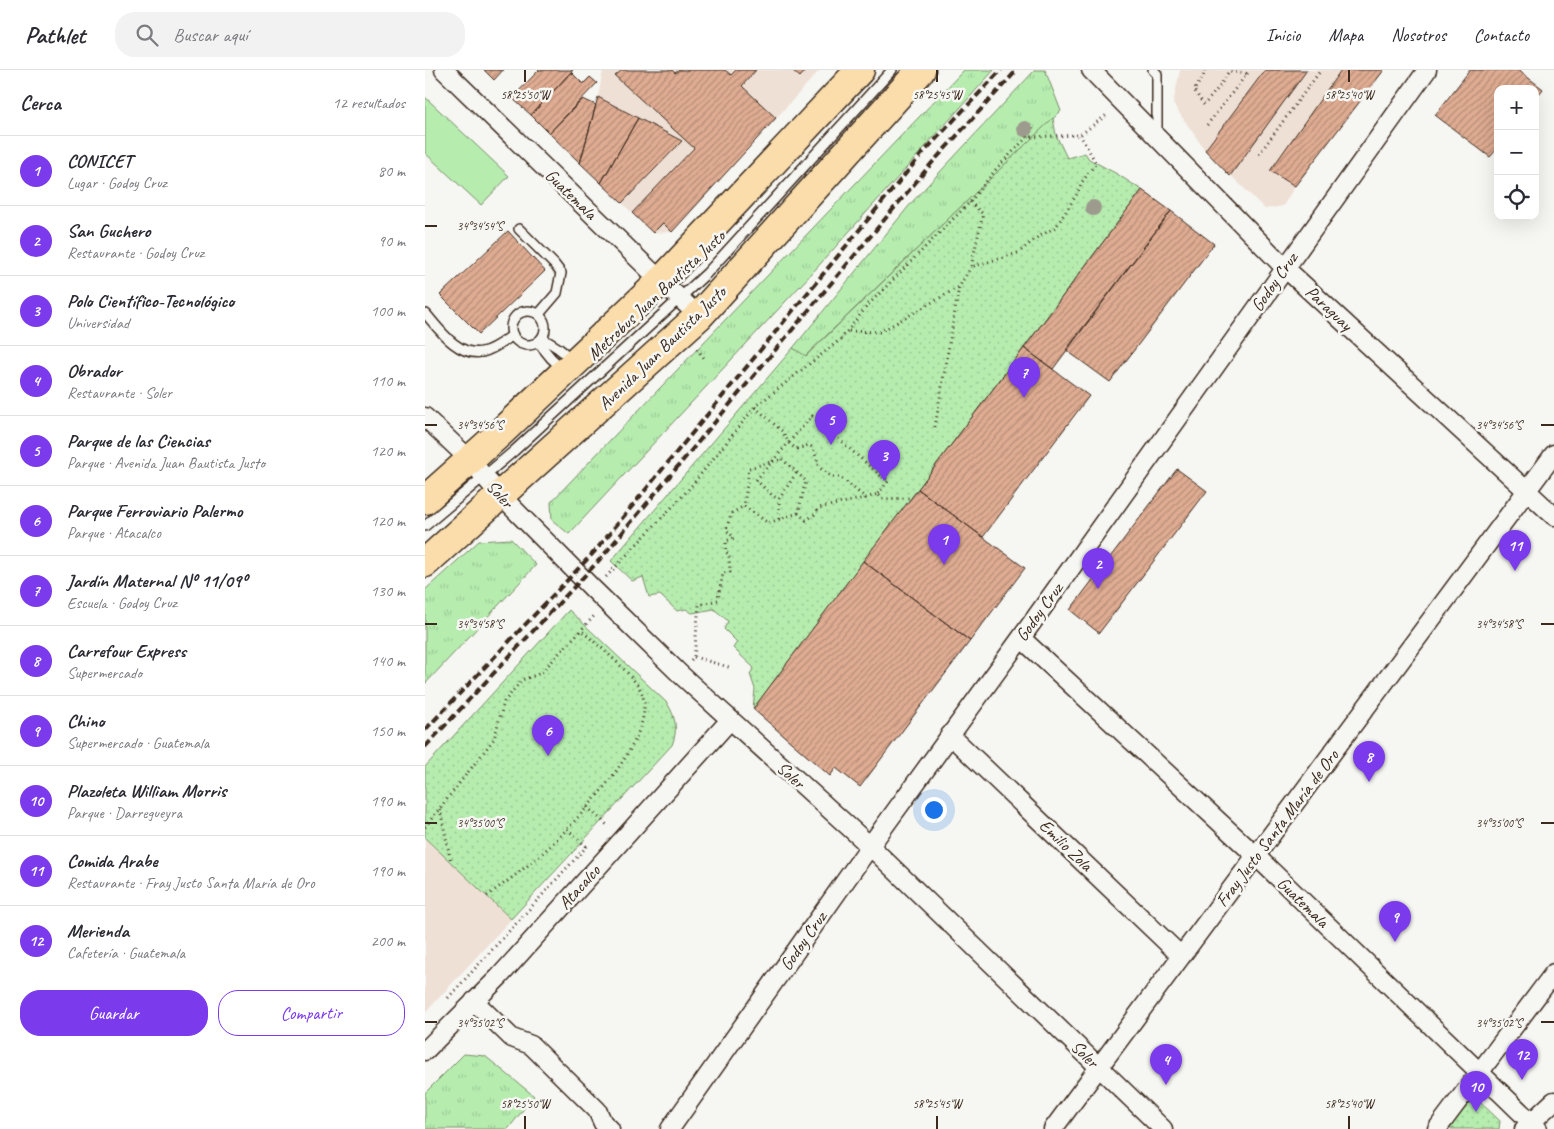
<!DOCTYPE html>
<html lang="es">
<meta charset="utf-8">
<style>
:root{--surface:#fff;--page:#f2f2f3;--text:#2b2b33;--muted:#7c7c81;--line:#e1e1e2;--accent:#7c3aed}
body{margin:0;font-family:Caveat,sans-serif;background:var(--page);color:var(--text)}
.controls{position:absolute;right:15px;top:15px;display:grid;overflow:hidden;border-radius:10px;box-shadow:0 5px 20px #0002}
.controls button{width:45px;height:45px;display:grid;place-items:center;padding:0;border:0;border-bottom:1px solid var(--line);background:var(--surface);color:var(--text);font:25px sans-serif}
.you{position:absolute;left:508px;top:739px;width:18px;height:18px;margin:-12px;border:4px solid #fff;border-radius:50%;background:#1a73e8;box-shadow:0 0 0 8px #1a73e833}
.badge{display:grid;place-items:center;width:32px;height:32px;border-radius:50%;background:var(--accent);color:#fff;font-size:16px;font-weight:700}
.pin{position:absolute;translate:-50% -41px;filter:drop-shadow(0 1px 2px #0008)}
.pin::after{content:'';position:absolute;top:26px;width:18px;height:15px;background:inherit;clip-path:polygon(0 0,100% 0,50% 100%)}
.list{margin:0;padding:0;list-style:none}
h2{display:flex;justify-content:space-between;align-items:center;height:65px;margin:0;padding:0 20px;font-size:21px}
h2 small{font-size:16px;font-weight:400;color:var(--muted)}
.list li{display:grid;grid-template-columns:32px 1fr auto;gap:15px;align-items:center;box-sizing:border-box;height:70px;padding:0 20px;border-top:1px solid var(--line)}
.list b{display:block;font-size:19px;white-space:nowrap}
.list p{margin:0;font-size:16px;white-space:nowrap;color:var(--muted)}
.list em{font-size:16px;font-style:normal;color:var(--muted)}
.actions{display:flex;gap:10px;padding:15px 20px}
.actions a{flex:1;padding:11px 0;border:1px solid var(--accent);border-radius:20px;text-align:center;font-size:18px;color:var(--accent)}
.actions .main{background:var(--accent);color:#fff}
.icon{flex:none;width:28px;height:28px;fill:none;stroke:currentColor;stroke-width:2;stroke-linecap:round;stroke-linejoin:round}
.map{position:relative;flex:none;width:1129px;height:1059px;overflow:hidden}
header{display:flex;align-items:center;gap:30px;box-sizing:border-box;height:70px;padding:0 25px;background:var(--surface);border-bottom:1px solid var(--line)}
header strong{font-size:24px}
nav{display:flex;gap:28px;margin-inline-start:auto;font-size:18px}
.search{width:350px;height:45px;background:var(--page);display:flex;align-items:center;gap:12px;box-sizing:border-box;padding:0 18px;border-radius:20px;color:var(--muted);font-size:19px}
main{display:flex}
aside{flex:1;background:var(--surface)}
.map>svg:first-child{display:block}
.built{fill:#efe0d5}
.grass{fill:url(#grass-tufts);stroke:#788c66}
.park{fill:url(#park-dots);stroke:#788c66}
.garden{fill:#b6edaf;stroke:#788c66}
.building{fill:url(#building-hatch);stroke:#3b2a1e}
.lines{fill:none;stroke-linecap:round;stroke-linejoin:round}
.service-casing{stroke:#3b2a1e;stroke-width:12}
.minor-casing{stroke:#3b2a1e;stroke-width:21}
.primary-casing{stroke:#3b2a1e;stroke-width:31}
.path{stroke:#3b2a1e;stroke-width:3;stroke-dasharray:1 4;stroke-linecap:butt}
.service{stroke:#f6f6f2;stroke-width:9}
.minor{stroke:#f6f6f2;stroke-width:18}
.primary{stroke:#faddab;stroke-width:28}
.rail{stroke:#3b2a1e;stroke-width:4;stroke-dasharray:8 4;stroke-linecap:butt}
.path-bridge{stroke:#3b2a1e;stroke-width:3;stroke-dasharray:1 4;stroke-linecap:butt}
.tree{fill:#9d9b8d}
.ticks{fill:none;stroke:#3b2a1e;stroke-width:2}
.labels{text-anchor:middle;stroke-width:5;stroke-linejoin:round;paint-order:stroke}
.street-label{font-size:18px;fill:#3b2a1e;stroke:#f6f6f2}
.ticks-label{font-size:12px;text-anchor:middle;fill:#3b2a1e;stroke:#f6f6f2;stroke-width:5;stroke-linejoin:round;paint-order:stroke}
</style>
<header>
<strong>Pathlet</strong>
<div class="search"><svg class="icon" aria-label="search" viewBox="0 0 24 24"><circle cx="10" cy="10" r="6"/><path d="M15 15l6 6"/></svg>Buscar aquí</div>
<nav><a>Inicio</a><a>Mapa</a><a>Nosotros</a><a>Contacto</a></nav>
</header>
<main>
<aside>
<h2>Cerca<small>12 resultados</small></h2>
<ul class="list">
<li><span class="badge">1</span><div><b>CONICET</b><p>Lugar · Godoy Cruz</p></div><em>80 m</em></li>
<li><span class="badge">2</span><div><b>San Guchero</b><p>Restaurante · Godoy Cruz</p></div><em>90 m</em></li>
<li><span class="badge">3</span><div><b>Polo Científico-Tecnológico</b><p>Universidad</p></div><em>100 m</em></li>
<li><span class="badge">4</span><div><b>Obrador</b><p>Restaurante · Soler</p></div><em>110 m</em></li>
<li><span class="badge">5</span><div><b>Parque de las Ciencias</b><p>Parque · Avenida Juan Bautista Justo</p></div><em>120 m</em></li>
<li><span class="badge">6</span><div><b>Parque Ferroviario Palermo</b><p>Parque · Atacalco</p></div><em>120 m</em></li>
<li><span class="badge">7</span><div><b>Jardín Maternal Nº 11/09º</b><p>Escuela · Godoy Cruz</p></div><em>130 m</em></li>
<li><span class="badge">8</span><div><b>Carrefour Express</b><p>Supermercado</p></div><em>140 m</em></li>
<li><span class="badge">9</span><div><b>Chino</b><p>Supermercado · Guatemala</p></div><em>150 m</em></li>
<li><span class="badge">10</span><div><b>Plazoleta William Morris</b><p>Parque · Darregueyra</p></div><em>190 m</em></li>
<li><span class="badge">11</span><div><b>Comida Arabe</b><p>Restaurante · Fray Justo Santa María de Oro</p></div><em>190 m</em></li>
<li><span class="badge">12</span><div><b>Merienda</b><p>Cafetería · Guatemala</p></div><em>200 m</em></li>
</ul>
<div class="actions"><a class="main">Guardar</a><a>Compartir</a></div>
</aside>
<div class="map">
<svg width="1129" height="1059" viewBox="0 0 1129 1059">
<defs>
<pattern id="grass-tufts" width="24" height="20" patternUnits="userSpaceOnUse" patternTransform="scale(1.25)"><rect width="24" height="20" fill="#b6edaf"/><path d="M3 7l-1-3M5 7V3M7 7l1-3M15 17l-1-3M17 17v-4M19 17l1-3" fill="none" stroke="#9dcb96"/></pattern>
<pattern id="park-dots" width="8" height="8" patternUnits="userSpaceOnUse" patternTransform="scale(1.25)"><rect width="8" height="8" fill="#b6edaf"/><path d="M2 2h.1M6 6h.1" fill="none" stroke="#9dcb96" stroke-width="1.8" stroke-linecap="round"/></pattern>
<pattern id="building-hatch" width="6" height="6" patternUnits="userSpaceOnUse" patternTransform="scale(1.25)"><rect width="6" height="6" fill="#dfac92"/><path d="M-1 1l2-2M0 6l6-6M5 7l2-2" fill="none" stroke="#b68c77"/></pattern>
</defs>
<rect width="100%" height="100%" fill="#f6f6f2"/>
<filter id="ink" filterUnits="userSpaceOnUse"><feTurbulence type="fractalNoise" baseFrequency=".02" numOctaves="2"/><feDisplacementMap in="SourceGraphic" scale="10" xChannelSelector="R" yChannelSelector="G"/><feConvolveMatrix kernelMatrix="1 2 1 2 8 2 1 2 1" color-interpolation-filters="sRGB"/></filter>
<g filter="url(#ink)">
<path class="built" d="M 178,0 L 395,0 L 247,162 L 228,163 L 197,133 L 257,71 L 173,27 Z
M 755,0 L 959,0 L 870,116 L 858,136 L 840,139 L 780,80 L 748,34 Z
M 0,768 L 86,849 L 0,943 Z"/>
<path class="grass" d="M 539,0 L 569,0 L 388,202 L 144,464 L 127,450 L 126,432 Z
M 610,0 L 620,0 L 636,41 L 380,286 L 368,278 L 488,131 Z
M 86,469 L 111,495 L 0,614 L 0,520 L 54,471 Z
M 39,984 L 60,986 L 109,1026 L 83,1059 L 0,1059 L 0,1023 Z"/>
<path class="park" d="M 628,48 L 631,65 L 642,88 L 660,83 L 664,89 L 692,104 L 717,120 L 328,639 L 330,619 L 325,604 L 329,598 L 308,578 L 312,572 L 299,559 L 303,551 L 289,539 L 267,543 L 261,539 L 252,541 L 235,525 L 224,527 L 218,507 L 207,511 L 186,491 L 368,278 L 381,286 Z
M 144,540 L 242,633 C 251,647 253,660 247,675 L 86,849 L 0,768 L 0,697 Z
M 1054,1031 L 1075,1051 L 1074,1059 L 1024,1059 L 1044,1032 Z"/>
<path class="garden" d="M 0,27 L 84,106 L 56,135 L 0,83 Z"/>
<path class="building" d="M 59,0 L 78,0 L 69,10 Z
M 114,0 L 148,0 L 106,45 L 87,28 Z
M 197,0 L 247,0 L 250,3 L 254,0 L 300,0 L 306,5 L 311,0 L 331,0 L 317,16 L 351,48 L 247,162 L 238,153 L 228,163 L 207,143 L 269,78 L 190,6 Z
M 367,0 L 381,0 L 375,7 Z
M 840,0 L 882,0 L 805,106 L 780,80 Z
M 916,0 L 959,0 L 870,116 L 845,101 Z
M 1045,0 L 1093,0 L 1118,19 L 1110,29 L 1110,19 L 1073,19 L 1073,78 L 1065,87 L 1010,45 Z
M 146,2 L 158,14 L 165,7 L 172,13 L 124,63 L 106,45 Z
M 173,27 L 213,48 L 176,113 L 155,93 Z
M 158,29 L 171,35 L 155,93 L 124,63 Z
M 213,48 L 257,71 L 197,133 L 176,113 Z
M 717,120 L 746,141 L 628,299 L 599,278 Z
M 746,141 L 789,174 L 685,312 L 641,280 Z
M 83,161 L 120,201 L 54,264 L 15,225 Z
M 599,278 L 664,326 L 558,467 L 493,419 Z
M 752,399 L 782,421 L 674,563 L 645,540 Z
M 493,419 L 600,498 L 545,571 L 438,491 Z
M 438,491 L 545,571 L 435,717 L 411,698 L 405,706 L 328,639 Z"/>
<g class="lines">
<g class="service-casing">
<path id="service" d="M 728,0 L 732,4 L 732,66
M 94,159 L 129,194 L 136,203 L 132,223 L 114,244
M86 258a17 17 0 1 1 34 0a17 17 0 1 1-34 0Z
M 1,244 C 14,259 33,287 57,282 C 68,280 79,271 88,265
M 117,268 L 133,278 L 148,290
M 113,272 L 126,288 L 138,299
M 0,456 L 89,381 L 282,203 L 467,0"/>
</g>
<g class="minor-casing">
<path id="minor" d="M 19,0 L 236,211 L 274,246
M 666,0 L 859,197 L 1129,446
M 0,347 L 45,390 L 76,426 L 168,519 L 255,604 L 445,776 L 738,1059
M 596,568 L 831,786 L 1113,1059
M 525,665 L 756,886
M 49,931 L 87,968 L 106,975 L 172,1040 L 178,1053 L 185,1059
M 0,981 L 74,907 L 305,650
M 245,1059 L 445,776 L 596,568 L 1002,0
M 628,1059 L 1129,384
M 1012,1059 L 1129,903
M 1099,1059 L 1129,1031"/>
</g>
<g class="primary-casing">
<path id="primary" d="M 0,430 L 74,364 L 236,211 L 435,0
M 0,493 L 274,246 L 496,0"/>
</g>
<path class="path" d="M 780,0 L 778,7 L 769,20 L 779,35 L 795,16 L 804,1 L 822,4
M 782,55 L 825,0
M 603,67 L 609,54
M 834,84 L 896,0
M 545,132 L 558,144 L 546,197 L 593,183 L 613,167 L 631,157 L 652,124 L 657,112 L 671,93 L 655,65
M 424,261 L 455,262 L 534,217 L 546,197
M 272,279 L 279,288
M 330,337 L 357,361 L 364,373 L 371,379 L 384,375 L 388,378 L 395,398 L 407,407 L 415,407 L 441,428 L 453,424 L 457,429 L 486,428
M 510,357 L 534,217
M 357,389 L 381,411 L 373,443 L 343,453 L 319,436 L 324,398 Z
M 331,410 L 348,426 L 354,429
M 453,424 L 464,410 L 457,407
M 373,443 L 381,450 L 389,445 L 394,438 L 440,428
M 354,449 L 354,429 L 372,402
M 181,507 L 263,420 L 330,337 L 416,269 L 443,235 L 545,132 L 572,98 L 602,67 L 655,65 L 683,44
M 269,587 L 307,598
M 266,590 L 269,587 L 274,535 L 293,530 L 298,503 L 305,502 L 304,485 L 301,482 L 301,471 L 309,468 L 301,459 L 307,443 L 319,436
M 162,737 L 182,755
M 15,739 L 26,792
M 0,757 L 69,669 L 79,632 L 97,610 L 116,603 L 170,545
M 142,759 L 162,777
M 62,826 C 82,811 104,796 122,779 C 152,750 230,671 218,626 C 212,606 172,575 156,560
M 23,928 L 162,776"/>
<use href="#service" class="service"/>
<use href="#minor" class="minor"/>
<use href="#primary" class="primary"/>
<path class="rail" d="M 0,660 L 171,480 L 496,85 L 576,0
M 0,677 L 177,487 L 506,94 L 592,0"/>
<path class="path-bridge" d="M 331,410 L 387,346 L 457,407"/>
</g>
<g class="tree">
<circle cx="600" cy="59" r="8"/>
<circle cx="668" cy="138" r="8"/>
</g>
</g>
<path class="ticks" d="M 100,0 L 100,12M 512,0 L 512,12M 924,0 L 924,12M 0,156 L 12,156M 0,355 L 12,355M 1116,355 L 1129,355M 0,554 L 12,554M 1116,554 L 1129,554M 0,753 L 12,753M 1116,753 L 1129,753M 0,952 L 12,952M 1116,952 L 1129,952M 100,1046 L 100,1059M 512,1046 L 512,1059M 924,1046 L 924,1059"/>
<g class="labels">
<g class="street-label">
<text transform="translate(146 124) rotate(44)" y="6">Guatemala</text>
<text transform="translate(849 212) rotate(-55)" y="6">Godoy Cruz</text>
<text transform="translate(231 225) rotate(-43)" y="6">Metrobus Juan Bautista Justo</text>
<text transform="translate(904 238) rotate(43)" y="6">Paraguay</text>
<text transform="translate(237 278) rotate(-44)" y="6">Avenida Juan Bautista Justo</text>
<text transform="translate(75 424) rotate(48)" y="6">Soler</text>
<text transform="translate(614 542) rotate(-54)" y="6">Godoy Cruz</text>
<text transform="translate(366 705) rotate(42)" y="6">Soler</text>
<text transform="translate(852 758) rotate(-53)" y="6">Fray Justo Santa María de Oro</text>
<text transform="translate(641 775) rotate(44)" y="6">Emilio Zola</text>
<text transform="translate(154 817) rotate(-48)" y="6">Atacalco</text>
<text transform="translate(878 832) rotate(44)" y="6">Guatemala</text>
<text transform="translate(378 871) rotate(-55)" y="6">Godoy Cruz</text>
<text transform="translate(660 984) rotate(44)" y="6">Soler</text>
</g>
</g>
<g class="ticks-label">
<text x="100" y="29">58°25'50"W</text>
<text x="512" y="29">58°25'45"W</text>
<text x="924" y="29">58°25'40"W</text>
<text x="55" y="160">34°34'54"S</text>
<text x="55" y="359">34°34'56"S</text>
<text x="1074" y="359">34°34'56"S</text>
<text x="55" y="558">34°34'58"S</text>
<text x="1074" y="558">34°34'58"S</text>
<text x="55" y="757">34°35'00"S</text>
<text x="1074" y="757">34°35'00"S</text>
<text x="55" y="957">34°35'02"S</text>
<text x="1074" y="957">34°35'02"S</text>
<text x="100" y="1038">58°25'50"W</text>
<text x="512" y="1038">58°25'45"W</text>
<text x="924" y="1038">58°25'40"W</text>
</g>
</svg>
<div class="controls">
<button>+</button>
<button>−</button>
<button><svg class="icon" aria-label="locate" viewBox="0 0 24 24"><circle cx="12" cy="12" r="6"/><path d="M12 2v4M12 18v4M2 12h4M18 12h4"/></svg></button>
</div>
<div class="you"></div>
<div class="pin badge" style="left:519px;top:495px">1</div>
<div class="pin badge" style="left:673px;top:519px">2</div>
<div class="pin badge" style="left:459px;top:411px">3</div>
<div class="pin badge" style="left:741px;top:1015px">4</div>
<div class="pin badge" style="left:406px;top:375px">5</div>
<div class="pin badge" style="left:123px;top:686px">6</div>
<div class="pin badge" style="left:599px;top:328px">7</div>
<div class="pin badge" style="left:944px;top:712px">8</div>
<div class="pin badge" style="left:970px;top:872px">9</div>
<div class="pin badge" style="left:1051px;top:1042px">10</div>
<div class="pin badge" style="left:1090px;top:501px">11</div>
<div class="pin badge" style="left:1097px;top:1010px">12</div>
</div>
</main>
